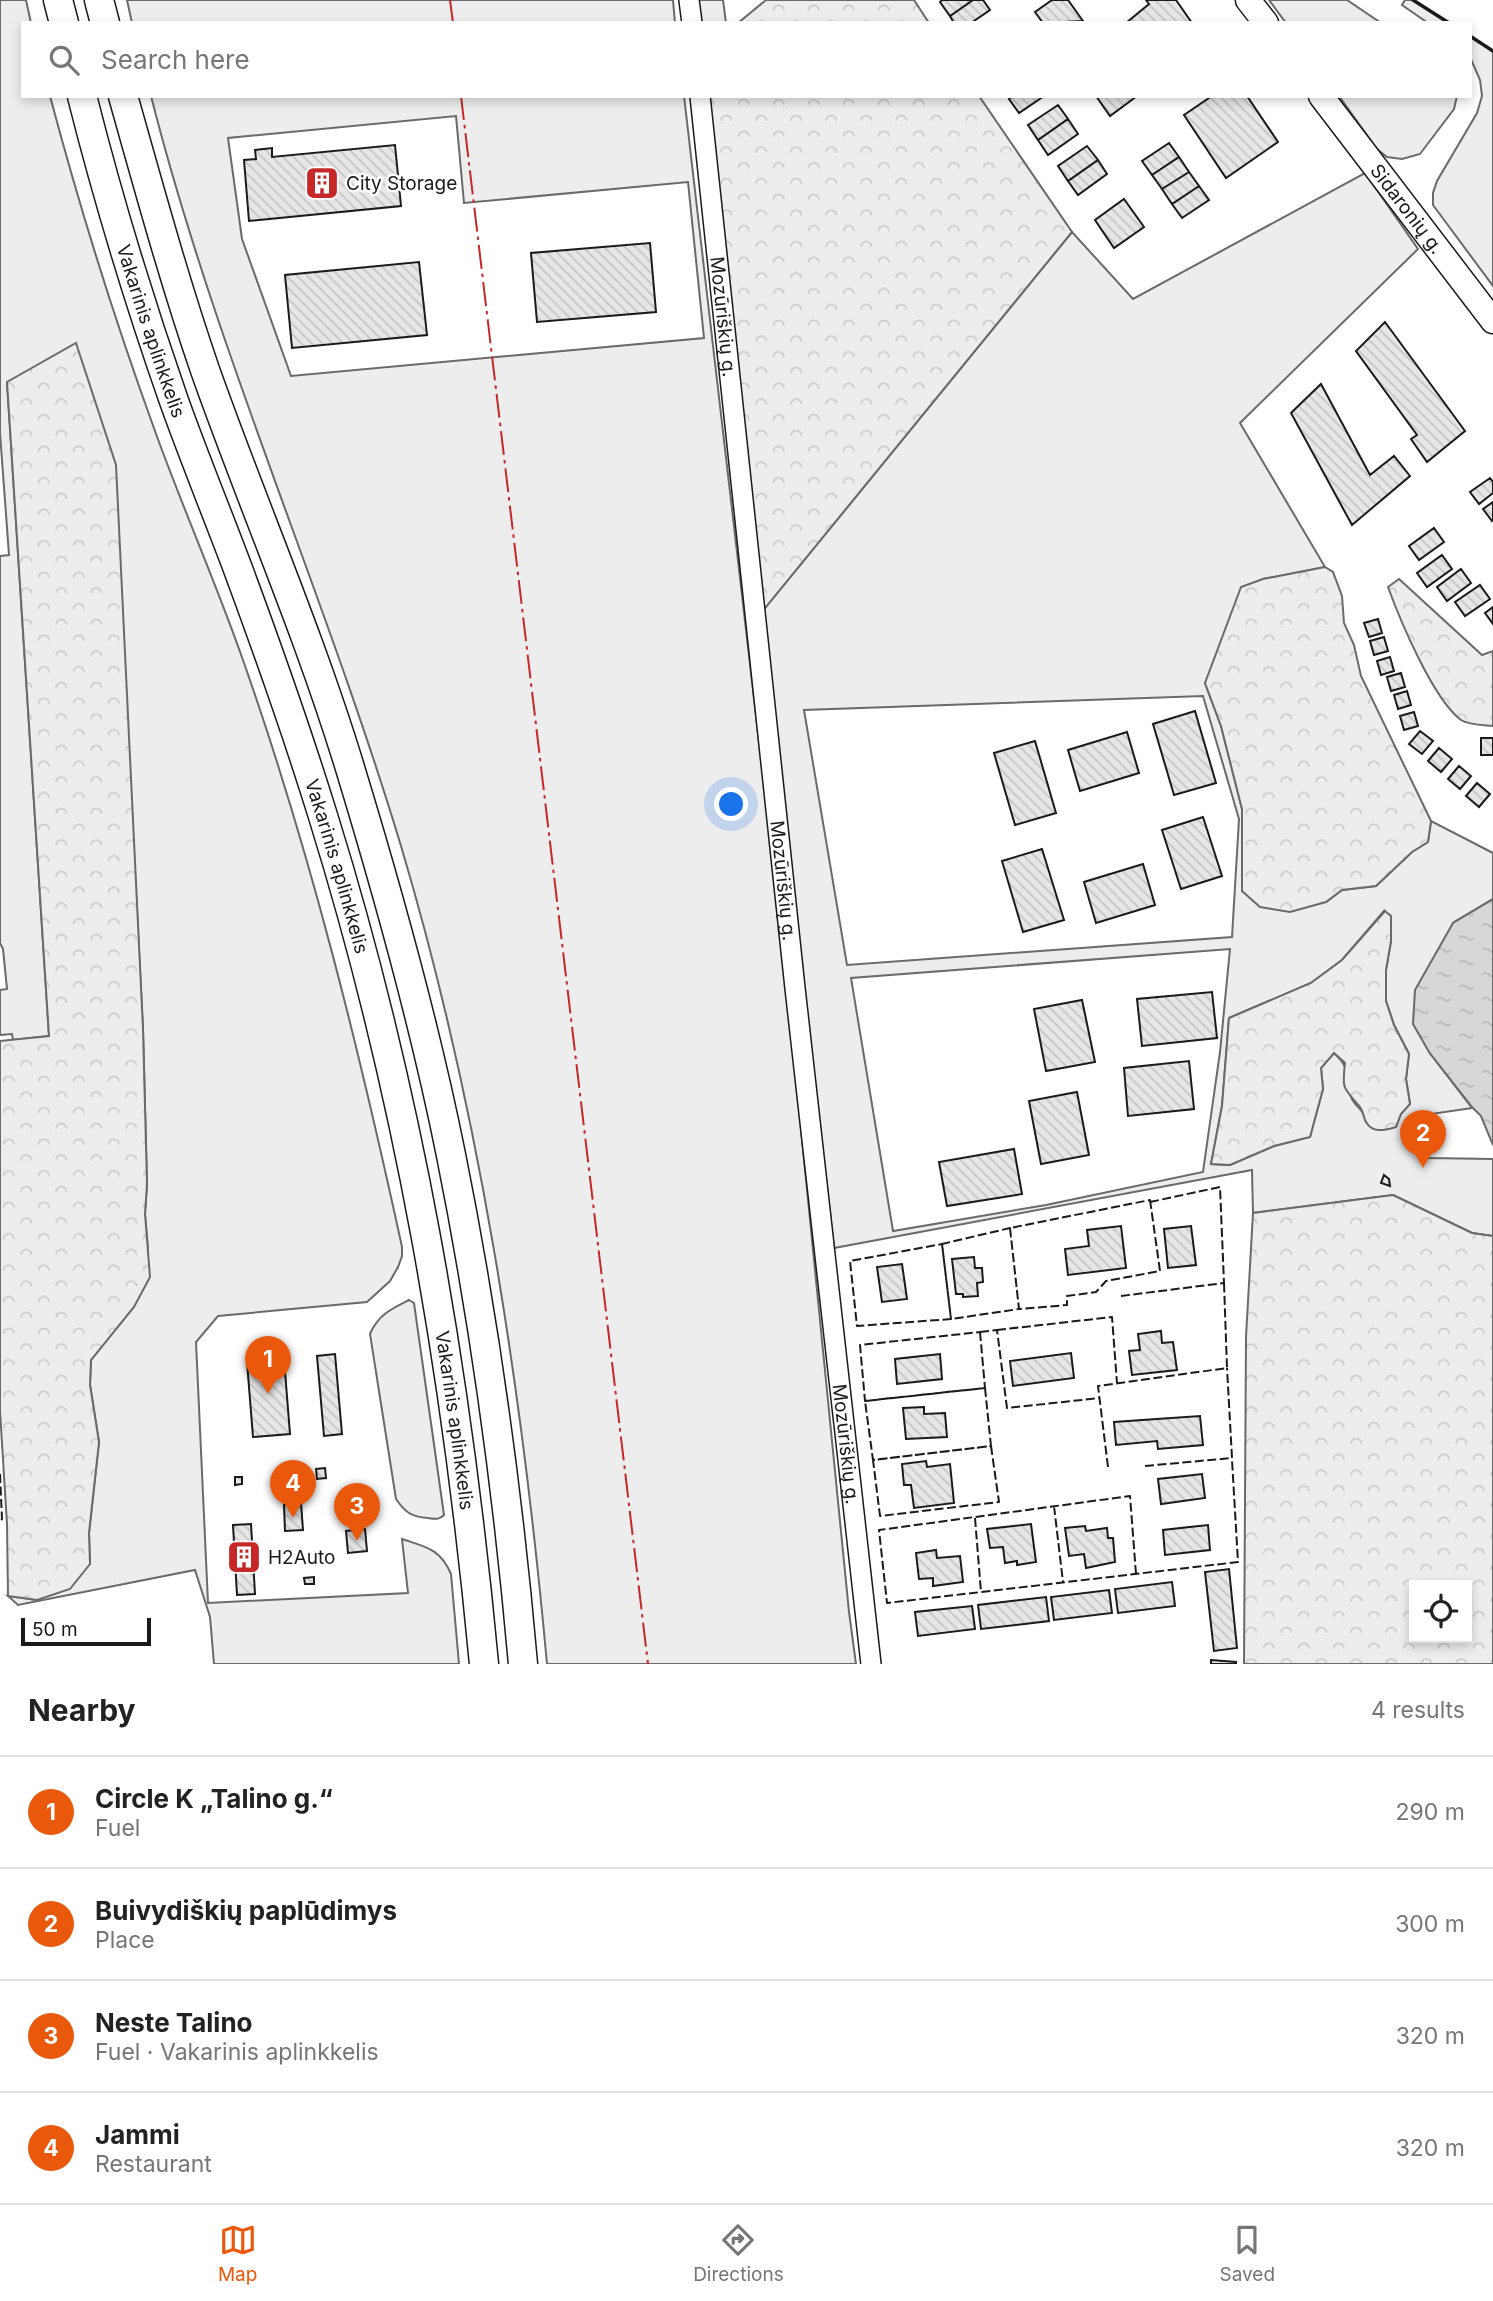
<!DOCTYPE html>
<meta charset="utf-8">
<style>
:root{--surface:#fff;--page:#f2f2f2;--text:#222;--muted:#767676;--line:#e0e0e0;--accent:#ea580c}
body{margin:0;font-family:Inter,sans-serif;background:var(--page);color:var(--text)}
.controls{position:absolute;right:21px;bottom:21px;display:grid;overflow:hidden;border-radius:0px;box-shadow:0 4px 10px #0003}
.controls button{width:63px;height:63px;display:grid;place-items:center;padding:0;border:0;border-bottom:2px solid var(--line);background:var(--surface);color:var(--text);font:35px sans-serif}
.scale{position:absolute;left:21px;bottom:18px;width:130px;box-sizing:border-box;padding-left:7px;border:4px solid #1a1a1a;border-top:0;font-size:19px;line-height:24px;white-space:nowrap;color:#1a1a1a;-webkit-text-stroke:5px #fff;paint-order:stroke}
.you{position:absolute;left:732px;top:805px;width:24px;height:24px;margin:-18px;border:5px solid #fff;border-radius:50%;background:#1a73e8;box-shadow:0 0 0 10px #1a73e833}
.badge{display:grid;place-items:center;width:46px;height:46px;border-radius:50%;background:var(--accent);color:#fff;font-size:23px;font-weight:700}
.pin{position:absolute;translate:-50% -58px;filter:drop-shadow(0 2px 4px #0008)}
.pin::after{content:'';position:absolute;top:37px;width:24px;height:21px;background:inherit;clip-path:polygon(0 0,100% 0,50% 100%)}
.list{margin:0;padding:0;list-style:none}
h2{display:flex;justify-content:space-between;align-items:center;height:91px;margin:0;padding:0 28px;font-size:30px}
h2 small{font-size:23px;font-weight:400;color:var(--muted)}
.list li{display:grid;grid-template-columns:46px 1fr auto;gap:21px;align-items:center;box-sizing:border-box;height:112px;padding:0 28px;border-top:2px solid var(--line)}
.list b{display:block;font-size:26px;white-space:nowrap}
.list p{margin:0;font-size:23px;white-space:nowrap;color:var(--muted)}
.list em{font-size:23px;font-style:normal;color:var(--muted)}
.icon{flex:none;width:38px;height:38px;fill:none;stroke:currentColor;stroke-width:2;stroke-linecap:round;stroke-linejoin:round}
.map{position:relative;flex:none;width:1493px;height:1664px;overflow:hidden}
.search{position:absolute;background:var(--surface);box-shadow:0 4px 10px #0003;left:21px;right:21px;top:21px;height:77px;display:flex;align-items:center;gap:18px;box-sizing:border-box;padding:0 24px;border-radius:0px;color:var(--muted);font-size:26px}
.sheet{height:539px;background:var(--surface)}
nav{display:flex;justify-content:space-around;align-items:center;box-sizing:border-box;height:98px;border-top:2px solid var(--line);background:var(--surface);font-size:19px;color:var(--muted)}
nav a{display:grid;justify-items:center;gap:4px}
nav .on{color:var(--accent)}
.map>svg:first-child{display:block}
.grass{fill:#ededed;stroke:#6a6a6a;stroke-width:2;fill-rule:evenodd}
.forest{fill:url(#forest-crowns);stroke:#6a6a6a;stroke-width:2;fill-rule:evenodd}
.water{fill:url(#water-ripples);stroke:#6a6a6a;stroke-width:2}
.building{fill:url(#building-back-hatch);stroke:#1a1a1a;stroke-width:2}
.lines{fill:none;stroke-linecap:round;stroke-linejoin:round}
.minor-casing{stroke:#1a1a1a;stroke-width:22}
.major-casing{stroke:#1a1a1a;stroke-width:27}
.highway-casing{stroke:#1a1a1a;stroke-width:31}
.minor{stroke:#fff;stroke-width:19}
.major{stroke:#fff;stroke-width:24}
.highway{stroke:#fff;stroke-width:28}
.fence{stroke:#1a1a1a;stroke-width:2;stroke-dasharray:9 3.5;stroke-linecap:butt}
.wall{stroke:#1a1a1a;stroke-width:3.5}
.power{stroke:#c62828;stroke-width:2;stroke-dasharray:24 5 3.5 5;stroke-linecap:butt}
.labels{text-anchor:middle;stroke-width:5;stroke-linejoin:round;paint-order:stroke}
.poi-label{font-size:19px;fill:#1a1a1a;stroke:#fff;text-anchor:start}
.street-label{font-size:19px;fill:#1a1a1a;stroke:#fff}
</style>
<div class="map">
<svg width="1493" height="1664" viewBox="0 0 1493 1664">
<defs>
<pattern id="forest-crowns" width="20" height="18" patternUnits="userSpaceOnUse" patternTransform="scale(1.75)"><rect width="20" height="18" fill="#ededed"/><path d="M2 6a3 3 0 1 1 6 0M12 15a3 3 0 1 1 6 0" fill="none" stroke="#cbcbcb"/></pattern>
<pattern id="water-ripples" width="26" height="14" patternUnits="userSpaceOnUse" patternTransform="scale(1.75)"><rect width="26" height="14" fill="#d7d7d7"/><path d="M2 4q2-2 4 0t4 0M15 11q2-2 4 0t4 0" fill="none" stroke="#b8b8b8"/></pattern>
<pattern id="building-back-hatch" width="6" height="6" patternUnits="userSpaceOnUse" patternTransform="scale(1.75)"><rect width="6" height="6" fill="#e6e6e6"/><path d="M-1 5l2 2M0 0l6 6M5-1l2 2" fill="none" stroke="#c5c5c5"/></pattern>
</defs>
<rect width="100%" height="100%" fill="#fff"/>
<path class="grass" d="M 0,0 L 26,0 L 31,23 L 23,23 L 23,96 L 50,96 C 80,209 115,321 155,431 C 183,509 217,585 244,663 C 311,854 359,1049 402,1247 L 402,1256 L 398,1267 L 390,1281 L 367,1302 L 218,1316 L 196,1342 L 208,1603 L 408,1593 L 402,1539 C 425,1547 440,1548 451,1574 L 459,1664 L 214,1664 L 210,1617 L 195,1570 L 18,1605 L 8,1596 L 37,1600 L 90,1564 L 89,1533 L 99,1442 L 90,1385 L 91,1360 L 107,1338 L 148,1249 L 145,1214 L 147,1184 L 143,1029 L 124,657 L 7,382 L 49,1036 L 13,1040 L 12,1034 L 0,1035 L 0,990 L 7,989 L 3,949 L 0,943 L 0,556 L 9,555 L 0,433 Z
M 127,0 L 673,0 L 675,23 L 132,23 Z
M 697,0 L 723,0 L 726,23 L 700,23 Z
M 1269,0 L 1347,0 L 1381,23 L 1286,23 Z
M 1405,0 L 1413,0 L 1449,23 L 1428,23 L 1402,5 Z
M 1470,36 L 1493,51 L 1493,286 L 1433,205 L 1433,193 L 1437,181 L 1477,113 L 1482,96 L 1480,80 L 1470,57 Z
M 151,96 L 684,96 L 783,948 L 849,1612 L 856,1664 L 547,1664 C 522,1390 480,1111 401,846 C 325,594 216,352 151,96 ZM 456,116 L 464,203 L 688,182 L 704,338 L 291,376 L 242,239 L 228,138 Z
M 1339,96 L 1457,96 L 1454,109 L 1420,154 L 1402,159 L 1387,157 L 1377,149 Z
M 1365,173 L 1418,249 L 1240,423 L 1325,567 L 1263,579 L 1205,683 L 1221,726 L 1242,809 L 1242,891 L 1326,902 L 1342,890 L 1376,886 L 1412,852 L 1428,842 L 1431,821 L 1493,853 L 1493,899 L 1453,923 L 1429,1052 L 1472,1108 L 1424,1115 L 1428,1158 L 1493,1159 L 1493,1236 L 1472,1233 L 1393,1195 L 1253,1213 L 1252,1170 L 834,1248 L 761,613 L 1072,232 L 1133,299 ZM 1203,696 L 1239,819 L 1232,937 L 847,965 L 804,710 ZM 1384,911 L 1391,941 L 1386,970 L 1386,1001 L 1394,1025 L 1409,1054 L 1406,1079 L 1410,1104 L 1401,1113 L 1396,1127 L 1366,1122 C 1362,1106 1357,1109 1352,1099 C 1343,1079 1354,1071 1334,1053 L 1321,1068 L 1323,1089 L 1310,1137 L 1274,1146 L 1230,1165 L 1211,1164 L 1222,1106 L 1229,1018 L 1311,983 L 1342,960 ZM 1230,949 L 1220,1052 L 1203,1172 L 1046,1205 L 893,1231 L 851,978 Z
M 409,1300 L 414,1303 L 444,1515 C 439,1520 435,1519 428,1518 C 411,1517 405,1512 396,1499 L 370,1334 C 378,1315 391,1309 409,1300 Z"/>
<path class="forest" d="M 766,0 L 914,0 L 929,23 L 738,23 Z
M 708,96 L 979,96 L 1072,232 L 761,613 Z
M 76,343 L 116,465 L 143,1029 L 147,1184 L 145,1214 L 150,1277 L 134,1307 L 91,1360 L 90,1385 L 99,1442 L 89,1533 L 90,1564 L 70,1589 L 37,1600 L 8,1596 L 7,1524 L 0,1411 L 0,1041 L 49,1036 L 7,382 Z
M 1325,567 L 1333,572 L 1342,596 L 1344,623 L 1354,645 L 1361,676 L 1431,821 L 1428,842 L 1412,852 L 1376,886 L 1342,890 L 1326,902 L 1290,912 L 1260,907 L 1242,891 L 1242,809 L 1221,726 L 1205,683 L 1241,587 L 1263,579 Z
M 1399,579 L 1482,655 L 1493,651 L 1493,726 C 1484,725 1469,725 1461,720 C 1433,699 1400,620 1388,587 Z
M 1385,911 L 1391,916 L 1391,941 L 1386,970 L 1386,1001 L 1394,1025 L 1409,1054 L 1406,1079 L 1410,1104 L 1401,1114 L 1396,1127 C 1385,1130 1373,1134 1366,1122 C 1363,1117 1364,1112 1360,1107 C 1343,1087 1342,1090 1345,1063 L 1334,1053 L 1321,1068 L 1323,1089 L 1310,1137 L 1274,1146 L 1230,1165 L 1211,1164 L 1222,1106 L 1229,1018 L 1311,983 L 1342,960 Z
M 1393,1195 L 1472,1233 L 1493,1236 L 1493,1664 L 1244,1664 L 1246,1337 L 1253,1213 ZM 1414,1585 L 1467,1585 L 1467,1638 L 1414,1638 Z"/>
<path class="water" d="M 1493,899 L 1493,1145 L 1481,1116 L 1472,1107 L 1429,1052 L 1413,1024 L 1415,990 L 1453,923 Z"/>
<path class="building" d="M 942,0 L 973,0 L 950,16 L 940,2 Z
M 973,0 L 983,0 L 990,10 L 971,23 L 954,23 L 950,16 Z
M 1052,0 L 1068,0 L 1083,21 L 1043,23 L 1035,12 Z
M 1146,0 L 1176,0 L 1192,23 L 1126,23 L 1149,4 Z
M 1012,96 L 1044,96 L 1019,113 L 1009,99 Z
M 1096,96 L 1137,96 L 1110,116 Z
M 1212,96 L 1247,96 L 1278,142 L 1226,178 L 1184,115 Z
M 1058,105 L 1068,119 L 1038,140 L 1028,125 Z
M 1068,119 L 1078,134 L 1048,155 L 1038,140 Z
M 1169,143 L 1179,157 L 1152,175 L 1142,161 Z
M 395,145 L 401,206 L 249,221 L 244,160 L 256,159 L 255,150 L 272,148 L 272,157 Z
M 1087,146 L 1098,160 L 1068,181 L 1058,166 Z
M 1179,157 L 1189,172 L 1162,189 L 1152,175 Z
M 1098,160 L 1107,174 L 1078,195 L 1068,181 Z
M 1189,172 L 1199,186 L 1172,204 L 1162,189 Z
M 1199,186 L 1209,200 L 1182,218 L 1172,204 Z
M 1124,199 L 1144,227 L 1114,248 L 1095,220 Z
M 650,243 L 656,312 L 537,322 L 531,253 Z
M 419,262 L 427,335 L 292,348 L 285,275 Z
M 1385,322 L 1465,431 L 1427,462 L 1411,439 L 1417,435 L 1356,351 Z
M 1321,384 L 1370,475 L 1394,456 L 1410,476 L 1352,525 L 1291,413 Z
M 1490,478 L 1493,482 L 1493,493 L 1479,504 L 1470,492 Z
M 1493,502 L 1493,520 L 1492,521 L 1483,509 Z
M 1434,528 L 1444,542 L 1419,560 L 1409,546 Z
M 1442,555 L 1452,569 L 1427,587 L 1417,573 Z
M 1461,569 L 1471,583 L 1447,601 L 1437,587 Z
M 1480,585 L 1490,599 L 1465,616 L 1455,602 Z
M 1493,607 L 1493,624 L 1485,613 Z
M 1378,619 L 1382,633 L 1369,637 L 1364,623 Z
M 1384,637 L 1388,651 L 1374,655 L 1370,641 Z
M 1390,657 L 1394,671 L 1381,675 L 1377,661 Z
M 1401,673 L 1405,687 L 1391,691 L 1387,677 Z
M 1407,691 L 1411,705 L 1398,709 L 1394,695 Z
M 1195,711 L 1216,783 L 1174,795 L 1153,724 Z
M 1414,712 L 1418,726 L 1404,730 L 1400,716 Z
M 1420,731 L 1433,741 L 1422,754 L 1409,744 Z
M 1127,732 L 1139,773 L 1080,791 L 1068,750 Z
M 1481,738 L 1493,738 L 1493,755 L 1481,755 Z
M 1035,741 L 1056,813 L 1015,825 L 994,753 Z
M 1439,748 L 1452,759 L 1441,772 L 1428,761 Z
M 1459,766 L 1471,776 L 1460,789 L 1448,779 Z
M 1477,783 L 1490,794 L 1479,807 L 1466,796 Z
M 1203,817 L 1222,876 L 1181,889 L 1162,830 Z
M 1042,849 L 1064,920 L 1023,932 L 1002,861 Z
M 1143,864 L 1155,905 L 1096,923 L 1084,882 Z
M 1212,992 L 1217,1038 L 1142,1046 L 1137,999 Z
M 1082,1000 L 1095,1062 L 1046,1071 L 1034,1009 Z
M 1189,1061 L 1194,1109 L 1128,1116 L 1124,1068 Z
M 1077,1092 L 1089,1155 L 1041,1164 L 1029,1101 Z
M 1014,1149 L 1022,1194 L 947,1206 L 939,1162 Z
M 1384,1175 L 1389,1179 L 1390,1186 L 1381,1183 Z
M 1121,1226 L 1126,1268 L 1068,1275 L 1065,1249 L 1089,1246 L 1087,1230 Z
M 1191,1226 L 1196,1265 L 1168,1268 L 1164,1229 Z
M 974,1257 L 975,1268 L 982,1268 L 983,1282 L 977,1283 L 978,1296 L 963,1297 L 963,1294 L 956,1294 L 952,1259 Z
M 902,1264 L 907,1299 L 882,1302 L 877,1267 Z
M 1161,1331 L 1162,1343 L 1173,1342 L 1177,1370 L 1132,1375 L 1129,1351 L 1140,1350 L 1138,1334 Z
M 1071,1353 L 1074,1378 L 1013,1386 L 1010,1361 Z
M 335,1354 L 342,1434 L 324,1436 L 317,1356 Z
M 940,1354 L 942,1379 L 897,1384 L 895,1359 Z
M 284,1359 L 290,1434 L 253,1437 L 247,1362 Z
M 924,1407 L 924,1414 L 945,1413 L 947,1437 L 906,1439 L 903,1408 Z
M 1200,1416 L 1203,1445 L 1158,1449 L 1157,1441 L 1116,1445 L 1114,1422 Z
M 926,1461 L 927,1467 L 950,1464 L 954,1503 L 914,1508 L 911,1485 L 904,1485 L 902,1464 Z
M 325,1468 L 326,1478 L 317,1479 L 316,1469 Z
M 1202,1474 L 1205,1498 L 1161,1504 L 1158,1479 Z
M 235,1477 L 242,1477 L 242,1484 L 235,1485 Z
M 301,1503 L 303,1530 L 285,1531 L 284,1505 Z
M 251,1524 L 255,1594 L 237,1595 L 233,1525 Z
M 1031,1524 L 1036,1562 L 1017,1565 L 1017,1561 L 1005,1563 L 1003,1547 L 990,1548 L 987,1529 Z
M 1208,1525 L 1210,1550 L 1165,1555 L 1163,1530 Z
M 1085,1526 L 1086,1531 L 1107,1528 L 1108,1538 L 1113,1538 L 1115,1562 L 1086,1568 L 1084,1554 L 1069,1556 L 1065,1528 Z
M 365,1529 L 367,1551 L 348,1553 L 346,1531 Z
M 936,1550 L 937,1558 L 960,1556 L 963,1582 L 933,1586 L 933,1578 L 919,1579 L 916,1553 Z
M 1229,1569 L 1237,1648 L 1214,1651 L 1205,1572 Z
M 314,1577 L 314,1584 L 305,1584 L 304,1578 Z
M 1172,1582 L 1175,1606 L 1118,1613 L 1115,1589 Z
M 1109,1590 L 1112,1613 L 1054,1620 L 1051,1597 Z
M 1046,1597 L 1049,1621 L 981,1629 L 978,1605 Z
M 972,1606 L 975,1629 L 918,1636 L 915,1612 Z
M 1211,1660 L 1236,1662 L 1236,1664 L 1211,1664 Z"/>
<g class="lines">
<g class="minor-casing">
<g id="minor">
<path d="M 689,0 L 692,23"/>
<path id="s1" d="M 700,96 L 795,988 L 871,1664"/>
</g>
</g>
<g class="major-casing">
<g id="major">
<path d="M 1248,0 L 1266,23"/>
<path id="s2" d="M 1321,96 L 1493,321"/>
</g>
</g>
<g class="highway-casing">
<g id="highway">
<path d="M 58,0 L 64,23"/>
<path d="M 99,0 L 105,23"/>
<path id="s3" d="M 82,96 C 108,199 139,301 174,401 C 194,457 217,513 238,569 C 268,650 297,732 323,816 C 409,1092 457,1376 484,1664"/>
<path d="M 123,96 C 149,188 174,280 205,370 C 252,503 309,633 350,768 C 389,896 425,1025 451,1155 C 485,1324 508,1493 523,1664"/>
</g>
</g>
<use href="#minor" class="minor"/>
<use href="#major" class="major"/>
<use href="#highway" class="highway"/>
<path class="fence" d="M 1150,1200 L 1160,1271 L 1106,1281 L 1096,1292 L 1067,1296 L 1067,1305 L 1019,1309 L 1010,1228 Z
M 1010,1228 L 1019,1309 L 951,1319 L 942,1244 Z
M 942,1244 L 951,1319 L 857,1326 L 850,1261 Z
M 1121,1296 L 1224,1283 L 1220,1187 L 1150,1202
M 997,1330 L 1112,1317 L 1117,1383
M 980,1332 L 985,1388 L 865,1401 L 860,1345 Z
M 980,1332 L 997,1330 L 1007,1408 L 1100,1398
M 985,1388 L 991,1446 L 873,1460 L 865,1401 Z
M 991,1446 L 999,1502 L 880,1516 L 873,1460 Z
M 1145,1466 L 1232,1458 L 1227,1368
M 1108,1467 L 1098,1386 L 1227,1368 L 1224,1283
M 0,1474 L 2,1519 L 0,1522
M 1054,1506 L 1063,1582
M 975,1518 L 981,1592
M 1136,1574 L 1130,1496 L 879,1530 L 887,1603 L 1238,1562 L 1232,1460"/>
<path class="wall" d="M 1413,0 L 1449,23
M 1470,36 L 1493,51"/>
<path class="power" d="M 450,0 L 453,23
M 461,96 L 648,1664"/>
</g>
<defs>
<g id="building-square" transform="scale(1.75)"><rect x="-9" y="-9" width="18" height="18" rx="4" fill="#c62828" stroke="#fff"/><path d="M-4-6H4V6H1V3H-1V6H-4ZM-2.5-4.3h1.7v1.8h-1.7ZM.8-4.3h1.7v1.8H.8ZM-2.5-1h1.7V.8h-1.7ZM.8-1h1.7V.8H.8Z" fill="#fff"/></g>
</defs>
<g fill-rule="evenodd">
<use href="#building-square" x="322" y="183"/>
<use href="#building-square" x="244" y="1557"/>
</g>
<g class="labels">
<g class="poi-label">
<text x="346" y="190">City Storage</text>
<text x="268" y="1564">H2Auto</text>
</g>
<g class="street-label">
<text dy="7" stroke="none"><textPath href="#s2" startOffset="142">Sidaronių g.</textPath></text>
<text dy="7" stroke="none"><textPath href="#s1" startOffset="222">Mozūriškių g.</textPath></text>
<text dy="7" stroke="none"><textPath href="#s3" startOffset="245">Vakarinis aplinkkelis</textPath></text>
<text dy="7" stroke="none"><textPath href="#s3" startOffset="812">Vakarinis aplinkkelis</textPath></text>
<text dy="7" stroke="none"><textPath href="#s1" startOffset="789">Mozūriškių g.</textPath></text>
<text dy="7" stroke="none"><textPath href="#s3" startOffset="1379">Vakarinis aplinkkelis</textPath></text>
<text dy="7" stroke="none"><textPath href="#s1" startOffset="1356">Mozūriškių g.</textPath></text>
</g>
</g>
</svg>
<div class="controls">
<button><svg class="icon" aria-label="locate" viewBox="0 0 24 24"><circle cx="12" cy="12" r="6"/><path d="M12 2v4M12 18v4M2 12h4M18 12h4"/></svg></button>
</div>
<div class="scale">50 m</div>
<div class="you"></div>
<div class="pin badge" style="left:268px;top:1394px">1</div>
<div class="pin badge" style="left:1423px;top:1168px">2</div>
<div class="pin badge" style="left:357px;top:1541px">3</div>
<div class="pin badge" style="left:293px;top:1518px">4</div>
<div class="search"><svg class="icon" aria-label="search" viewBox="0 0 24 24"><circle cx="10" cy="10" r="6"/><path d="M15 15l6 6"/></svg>Search here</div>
</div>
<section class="sheet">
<h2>Nearby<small>4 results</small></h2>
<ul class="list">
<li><span class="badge">1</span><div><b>Circle K „Talino g.“</b><p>Fuel</p></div><em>290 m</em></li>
<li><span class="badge">2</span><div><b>Buivydiškių paplūdimys</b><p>Place</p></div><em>300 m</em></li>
<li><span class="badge">3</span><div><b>Neste Talino</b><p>Fuel · Vakarinis aplinkkelis</p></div><em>320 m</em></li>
<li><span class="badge">4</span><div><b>Jammi</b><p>Restaurant</p></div><em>320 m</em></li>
</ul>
</section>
<nav>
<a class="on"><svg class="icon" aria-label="map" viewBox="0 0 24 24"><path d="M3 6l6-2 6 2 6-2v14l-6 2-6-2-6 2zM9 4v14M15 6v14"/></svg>Map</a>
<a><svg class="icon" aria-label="directions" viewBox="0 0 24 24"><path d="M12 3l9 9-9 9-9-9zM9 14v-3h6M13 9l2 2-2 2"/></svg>Directions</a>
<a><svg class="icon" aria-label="saved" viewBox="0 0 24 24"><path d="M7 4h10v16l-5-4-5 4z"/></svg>Saved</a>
</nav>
